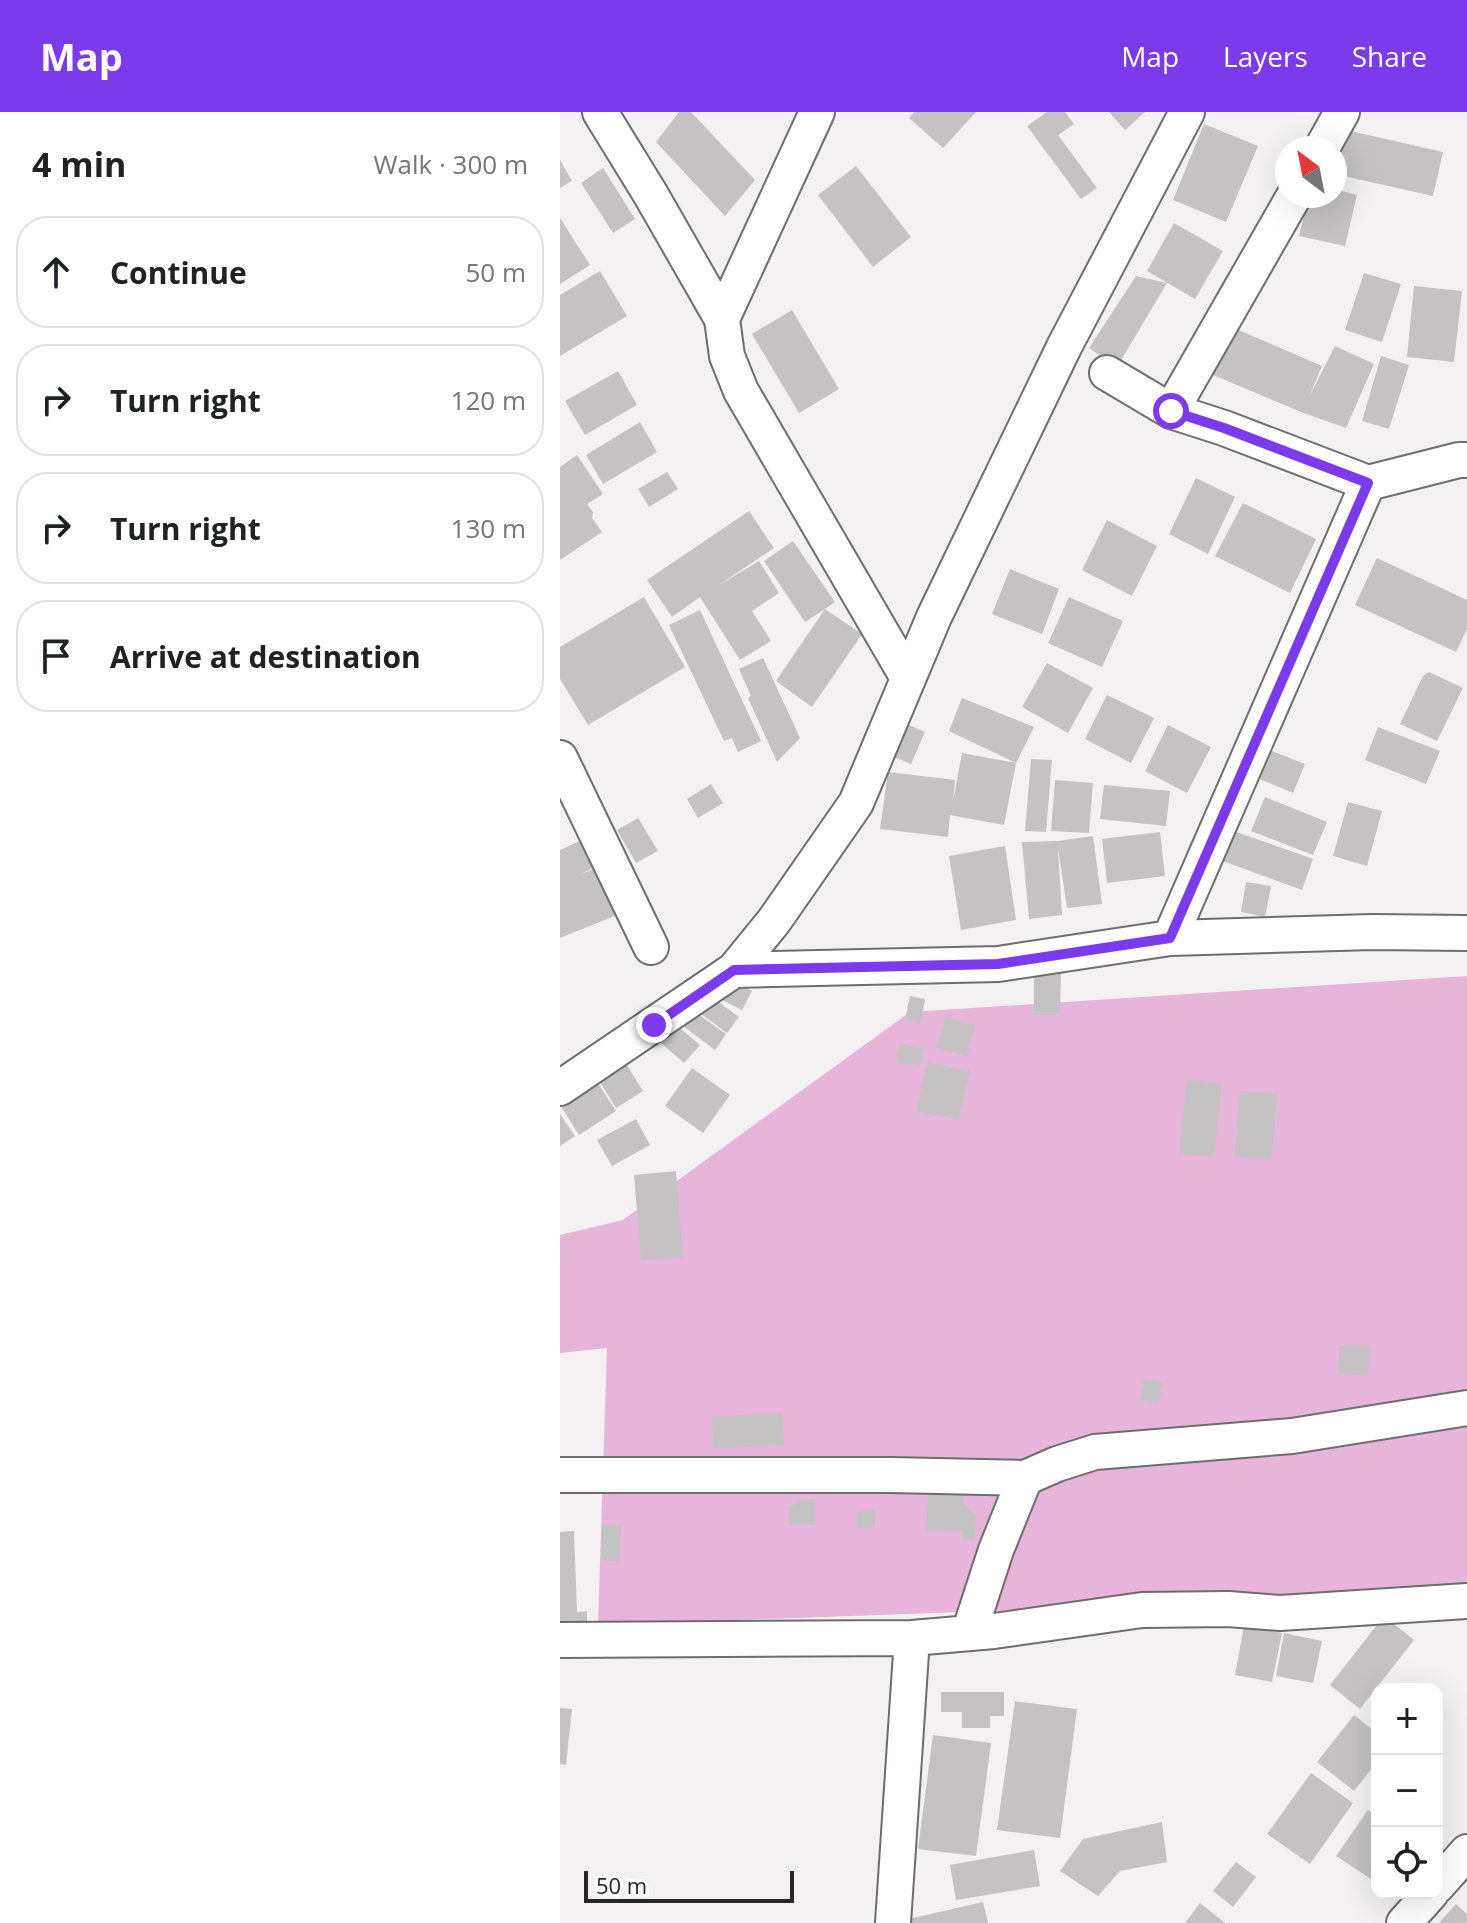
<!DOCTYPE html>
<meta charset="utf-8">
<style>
:root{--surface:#fff;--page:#f2f2f2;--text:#202124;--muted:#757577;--line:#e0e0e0;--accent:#7c3aed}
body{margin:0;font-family:"Open Sans",sans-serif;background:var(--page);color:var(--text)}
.controls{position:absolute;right:24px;bottom:24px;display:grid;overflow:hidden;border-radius:16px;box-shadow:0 8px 32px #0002}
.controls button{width:72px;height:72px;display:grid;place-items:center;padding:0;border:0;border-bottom:2px solid var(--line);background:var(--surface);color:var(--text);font:40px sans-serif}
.compass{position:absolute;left:715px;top:24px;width:72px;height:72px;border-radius:50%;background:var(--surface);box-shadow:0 8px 32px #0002;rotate:328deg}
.scale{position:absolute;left:24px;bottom:20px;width:210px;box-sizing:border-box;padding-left:8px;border:4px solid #272626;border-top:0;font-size:22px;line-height:28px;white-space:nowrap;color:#272626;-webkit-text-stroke:6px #fff;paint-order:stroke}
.stop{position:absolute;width:24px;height:24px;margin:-18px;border:6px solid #7c3aed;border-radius:50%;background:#fff}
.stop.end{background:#7c3aed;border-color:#fff;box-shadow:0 2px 8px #0008}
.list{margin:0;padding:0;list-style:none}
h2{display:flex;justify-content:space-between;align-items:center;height:104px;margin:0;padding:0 32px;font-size:34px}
h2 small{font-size:26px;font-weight:400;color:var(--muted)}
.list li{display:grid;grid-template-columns:52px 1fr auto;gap:24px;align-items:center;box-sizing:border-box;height:112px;margin:0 16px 16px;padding:0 16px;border:2px solid var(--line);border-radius:32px}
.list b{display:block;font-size:30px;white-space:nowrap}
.list em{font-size:26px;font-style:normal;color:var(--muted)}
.icon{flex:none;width:44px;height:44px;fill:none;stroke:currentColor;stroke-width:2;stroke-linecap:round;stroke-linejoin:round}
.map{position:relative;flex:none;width:907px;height:1811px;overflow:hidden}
header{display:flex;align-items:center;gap:48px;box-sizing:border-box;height:112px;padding:0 40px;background:var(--accent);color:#fff}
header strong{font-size:38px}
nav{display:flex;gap:44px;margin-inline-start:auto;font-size:28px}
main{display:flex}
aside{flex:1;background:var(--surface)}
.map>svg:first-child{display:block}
.green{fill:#e7b5da}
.building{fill:#c5c2c4}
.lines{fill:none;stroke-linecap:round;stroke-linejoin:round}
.street-casing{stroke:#6f6c6e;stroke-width:38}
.street{stroke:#fff;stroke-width:34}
.route{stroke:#7c3aed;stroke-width:10}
</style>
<header>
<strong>Map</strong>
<nav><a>Map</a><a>Layers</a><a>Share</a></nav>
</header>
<main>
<aside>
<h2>4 min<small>Walk · 300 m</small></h2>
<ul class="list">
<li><svg class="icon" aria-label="ahead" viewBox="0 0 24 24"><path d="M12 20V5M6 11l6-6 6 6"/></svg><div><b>Continue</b></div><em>50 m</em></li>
<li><svg class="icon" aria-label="right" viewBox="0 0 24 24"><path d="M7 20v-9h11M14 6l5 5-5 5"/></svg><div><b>Turn right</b></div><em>120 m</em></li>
<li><svg class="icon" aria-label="right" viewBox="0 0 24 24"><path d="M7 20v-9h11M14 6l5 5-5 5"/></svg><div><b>Turn right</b></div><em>130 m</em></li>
<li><svg class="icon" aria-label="arrive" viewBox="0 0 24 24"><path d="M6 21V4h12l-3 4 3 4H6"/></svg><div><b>Arrive at destination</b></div></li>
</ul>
</aside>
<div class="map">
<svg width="907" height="1811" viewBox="0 0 907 1811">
<rect width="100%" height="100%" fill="#f4f1f3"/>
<path class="green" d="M 907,864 L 907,1482 L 38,1513 L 47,1236 L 0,1241 L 0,1123 L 63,1108 L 350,900 Z"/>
<path class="building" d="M 119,0 L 131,0 L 195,68 L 165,104 L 96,30 Z
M 354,0 L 416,0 L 383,36 L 349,6 Z
M 487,0 L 505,0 L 514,12 L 498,23 L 537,76 L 521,87 L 467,14 Z
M 549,0 L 585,0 L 565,18 Z
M 644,12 L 698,34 L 666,110 L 613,88 Z
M 786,18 L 883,40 L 873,84 L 775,62 Z
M 0,48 L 12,69 L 0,76 Z
M 296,54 L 351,125 L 313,155 L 258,83 Z
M 43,56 L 75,107 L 53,121 L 21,71 Z
M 775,77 L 797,83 L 785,134 L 739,124 L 749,84 L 775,84 Z
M 0,106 L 30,153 L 0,172 Z
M 614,111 L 663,139 L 635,187 L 587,159 Z
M 40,159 L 67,204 L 0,244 L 0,183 Z
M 804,161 L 841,172 L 822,230 L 785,218 Z
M 576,164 L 607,171 L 557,255 L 529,236 Z
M 854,174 L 902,179 L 894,250 L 847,245 Z
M 232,198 L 279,277 L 239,301 L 192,222 Z
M 674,216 L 762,254 L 749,285 L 775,234 L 814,252 L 786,316 L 741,300 L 653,263 Z
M 821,244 L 849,253 L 829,317 L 802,309 Z
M 58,259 L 77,293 L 25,323 L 5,289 Z
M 80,310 L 97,340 L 43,372 L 26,343 Z
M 17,343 L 43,382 L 27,392 L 33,400 L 32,406 L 42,420 L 0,448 L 0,355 Z
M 107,360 L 118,377 L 89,395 L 78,377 Z
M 636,366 L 675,385 L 648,442 L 609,422 Z
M 683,391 L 756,427 L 730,481 L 655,444 Z
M 189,399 L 214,436 L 159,473 L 199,449 L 219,481 L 192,499 L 211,529 L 180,548 L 140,485 L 112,505 L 87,468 Z
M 547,408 L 597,434 L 572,484 L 522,458 Z
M 233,429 L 275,490 L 265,497 L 302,522 L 252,595 L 216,569 L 265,497 L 245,510 L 204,449 Z
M 817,446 L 907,488 L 907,517 L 896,540 L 795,493 Z
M 450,457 L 499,477 L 482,522 L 432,502 Z
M 84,485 L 125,555 L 28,613 L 0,567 L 0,535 Z
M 509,485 L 563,509 L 542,555 L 488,531 Z
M 140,498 L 201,629 L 178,640 L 172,626 L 164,629 L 109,513 Z
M 203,546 L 240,626 L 217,650 L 188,586 L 191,584 L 179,557 Z
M 487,551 L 533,576 L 508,621 L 462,595 Z
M 869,560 L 903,576 L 877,629 L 840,612 L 863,564 Z
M 547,583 L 594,606 L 571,651 L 525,627 Z
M 402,586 L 474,615 L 456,651 L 444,713 L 390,703 L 388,725 L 320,717 L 328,660 L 395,668 L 393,689 L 402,641 L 456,651 L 389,619 Z
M 340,609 L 365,620 L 351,652 L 327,642 Z
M 608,613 L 651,635 L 627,681 L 585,659 Z
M 818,615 L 880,639 L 866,672 L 805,648 Z
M 712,639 L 745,652 L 733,681 L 700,667 Z
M 471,647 L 492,648 L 486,720 L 465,719 Z
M 495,668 L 533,671 L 529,721 L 491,719 Z
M 151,672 L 163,691 L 138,706 L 127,687 Z
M 544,673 L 610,679 L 606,714 L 540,707 Z
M 705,685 L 767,710 L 753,743 L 691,719 Z
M 788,690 L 822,699 L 807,754 L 773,744 Z
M 78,706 L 98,739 L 76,751 L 57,718 Z
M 668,717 L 753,747 L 742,778 L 657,747 Z
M 600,720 L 605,764 L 547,771 L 542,727 Z
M 533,724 L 542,792 L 507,796 L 498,736 L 502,803 L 469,807 L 462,730 L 498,729 Z
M 24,727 L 37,754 L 19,763 L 43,753 L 62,801 L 0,826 L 0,738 Z
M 445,734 L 456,808 L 401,818 L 389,744 Z
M 686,770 L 711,774 L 705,805 L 681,800 Z
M 474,858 L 501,859 L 500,903 L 474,903 Z
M 170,867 L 192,879 L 182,898 L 160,887 Z
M 149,883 L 179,905 L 167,921 L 137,899 Z
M 350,884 L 365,887 L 361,911 L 345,908 Z
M 134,899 L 166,922 L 155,938 L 123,914 Z
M 385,905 L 415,913 L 407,944 L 377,936 Z
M 115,912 L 140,933 L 124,951 L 100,930 Z
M 339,932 L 363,936 L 360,954 L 336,950 Z
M 62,945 L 83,979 L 56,996 L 35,962 Z
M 367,950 L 410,959 L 399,1008 L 356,999 Z
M 132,956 L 170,983 L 143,1021 L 105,994 Z
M 34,965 L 56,999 L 19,1023 L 0,993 L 0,986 Z
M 627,968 L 662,972 L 654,1045 L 619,1042 Z
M 680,979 L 718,982 L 711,1048 L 674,1044 Z
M 0,1002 L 15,1024 L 0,1034 Z
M 76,1007 L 90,1033 L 52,1054 L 37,1028 Z
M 116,1059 L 123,1145 L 81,1148 L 74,1063 Z
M 780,1233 L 810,1234 L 808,1263 L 778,1262 Z
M 584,1267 L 603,1270 L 599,1291 L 580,1288 Z
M 223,1301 L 224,1333 L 153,1336 L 152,1305 Z
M 373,1373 L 404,1373 L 403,1391 L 416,1403 L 415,1428 L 402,1427 L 402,1419 L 366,1418 L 368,1381 Z
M 241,1387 L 255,1387 L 255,1413 L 229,1413 L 229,1396 Z
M 315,1398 L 315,1415 L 297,1416 L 297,1399 Z
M 42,1413 L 61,1413 L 60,1449 L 41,1448 Z
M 14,1419 L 17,1500 L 27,1499 L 27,1512 L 0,1513 L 0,1420 Z
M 824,1504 L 854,1528 L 800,1597 L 770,1573 Z
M 684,1514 L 722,1521 L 712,1570 L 675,1563 Z
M 724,1521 L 762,1529 L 753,1571 L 716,1564 Z
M 381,1580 L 444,1580 L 444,1604 L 430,1604 L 430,1616 L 402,1616 L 402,1600 L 381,1600 Z
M 455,1589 L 517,1597 L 500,1726 L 437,1718 Z
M 0,1596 L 12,1597 L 6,1653 L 0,1652 Z
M 794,1603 L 817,1621 L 817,1650 L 794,1679 L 757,1650 Z
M 373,1623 L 431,1631 L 416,1744 L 358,1737 Z
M 751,1661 L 793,1691 L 750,1752 L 707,1722 Z
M 808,1698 L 817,1704 L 817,1771 L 776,1744 Z
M 602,1710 L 607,1750 L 560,1759 L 538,1784 L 500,1759 L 523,1727 Z
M 474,1738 L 480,1774 L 396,1788 L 390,1753 Z
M 676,1750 L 696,1765 L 673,1795 L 653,1779 Z
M 423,1790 L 428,1811 L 345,1811 L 344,1808 Z
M 640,1791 L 665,1811 L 625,1811 Z
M 896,1792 L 907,1802 L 907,1811 L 879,1811 Z"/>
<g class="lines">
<g class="street-casing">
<path id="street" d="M 40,0 L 91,83 L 162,207 L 167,244 L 181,279 L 348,566
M 762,36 L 782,0
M 162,207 L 257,0
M 547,261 L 611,299 L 664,316 L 808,371 L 899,348 L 907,348
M 611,299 L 734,84
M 0,646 L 91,835
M 610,826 L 808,371
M 174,858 L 438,852 L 610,826 L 812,820 L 907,821
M 0,976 L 174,858 L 214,809 L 296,691 L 374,505 L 504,235 L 627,0
M 0,1363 L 331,1363 L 465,1366 L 497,1352 L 535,1340 L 732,1324 L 907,1296
M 409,1521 L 436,1438 L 465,1366
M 0,1528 L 352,1526 L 434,1519 L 582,1498 L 668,1497 L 720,1501 L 907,1489
M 877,1774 L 907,1740
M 333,1811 L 352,1526
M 844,1811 L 871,1781"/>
</g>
<use href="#street" class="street"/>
</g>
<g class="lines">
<path class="route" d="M 94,913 L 174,858 L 438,852 L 610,826 L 808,371 L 664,316 L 611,299"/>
</g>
</svg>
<div class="controls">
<button>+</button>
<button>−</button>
<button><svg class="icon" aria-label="locate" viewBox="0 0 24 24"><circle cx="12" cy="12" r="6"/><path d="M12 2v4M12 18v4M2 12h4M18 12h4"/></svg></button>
</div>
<svg class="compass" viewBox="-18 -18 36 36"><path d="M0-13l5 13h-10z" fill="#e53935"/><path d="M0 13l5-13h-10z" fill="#757577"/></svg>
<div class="scale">50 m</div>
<div class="stop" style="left:611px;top:299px"></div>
<div class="stop end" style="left:94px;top:913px"></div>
</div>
</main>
